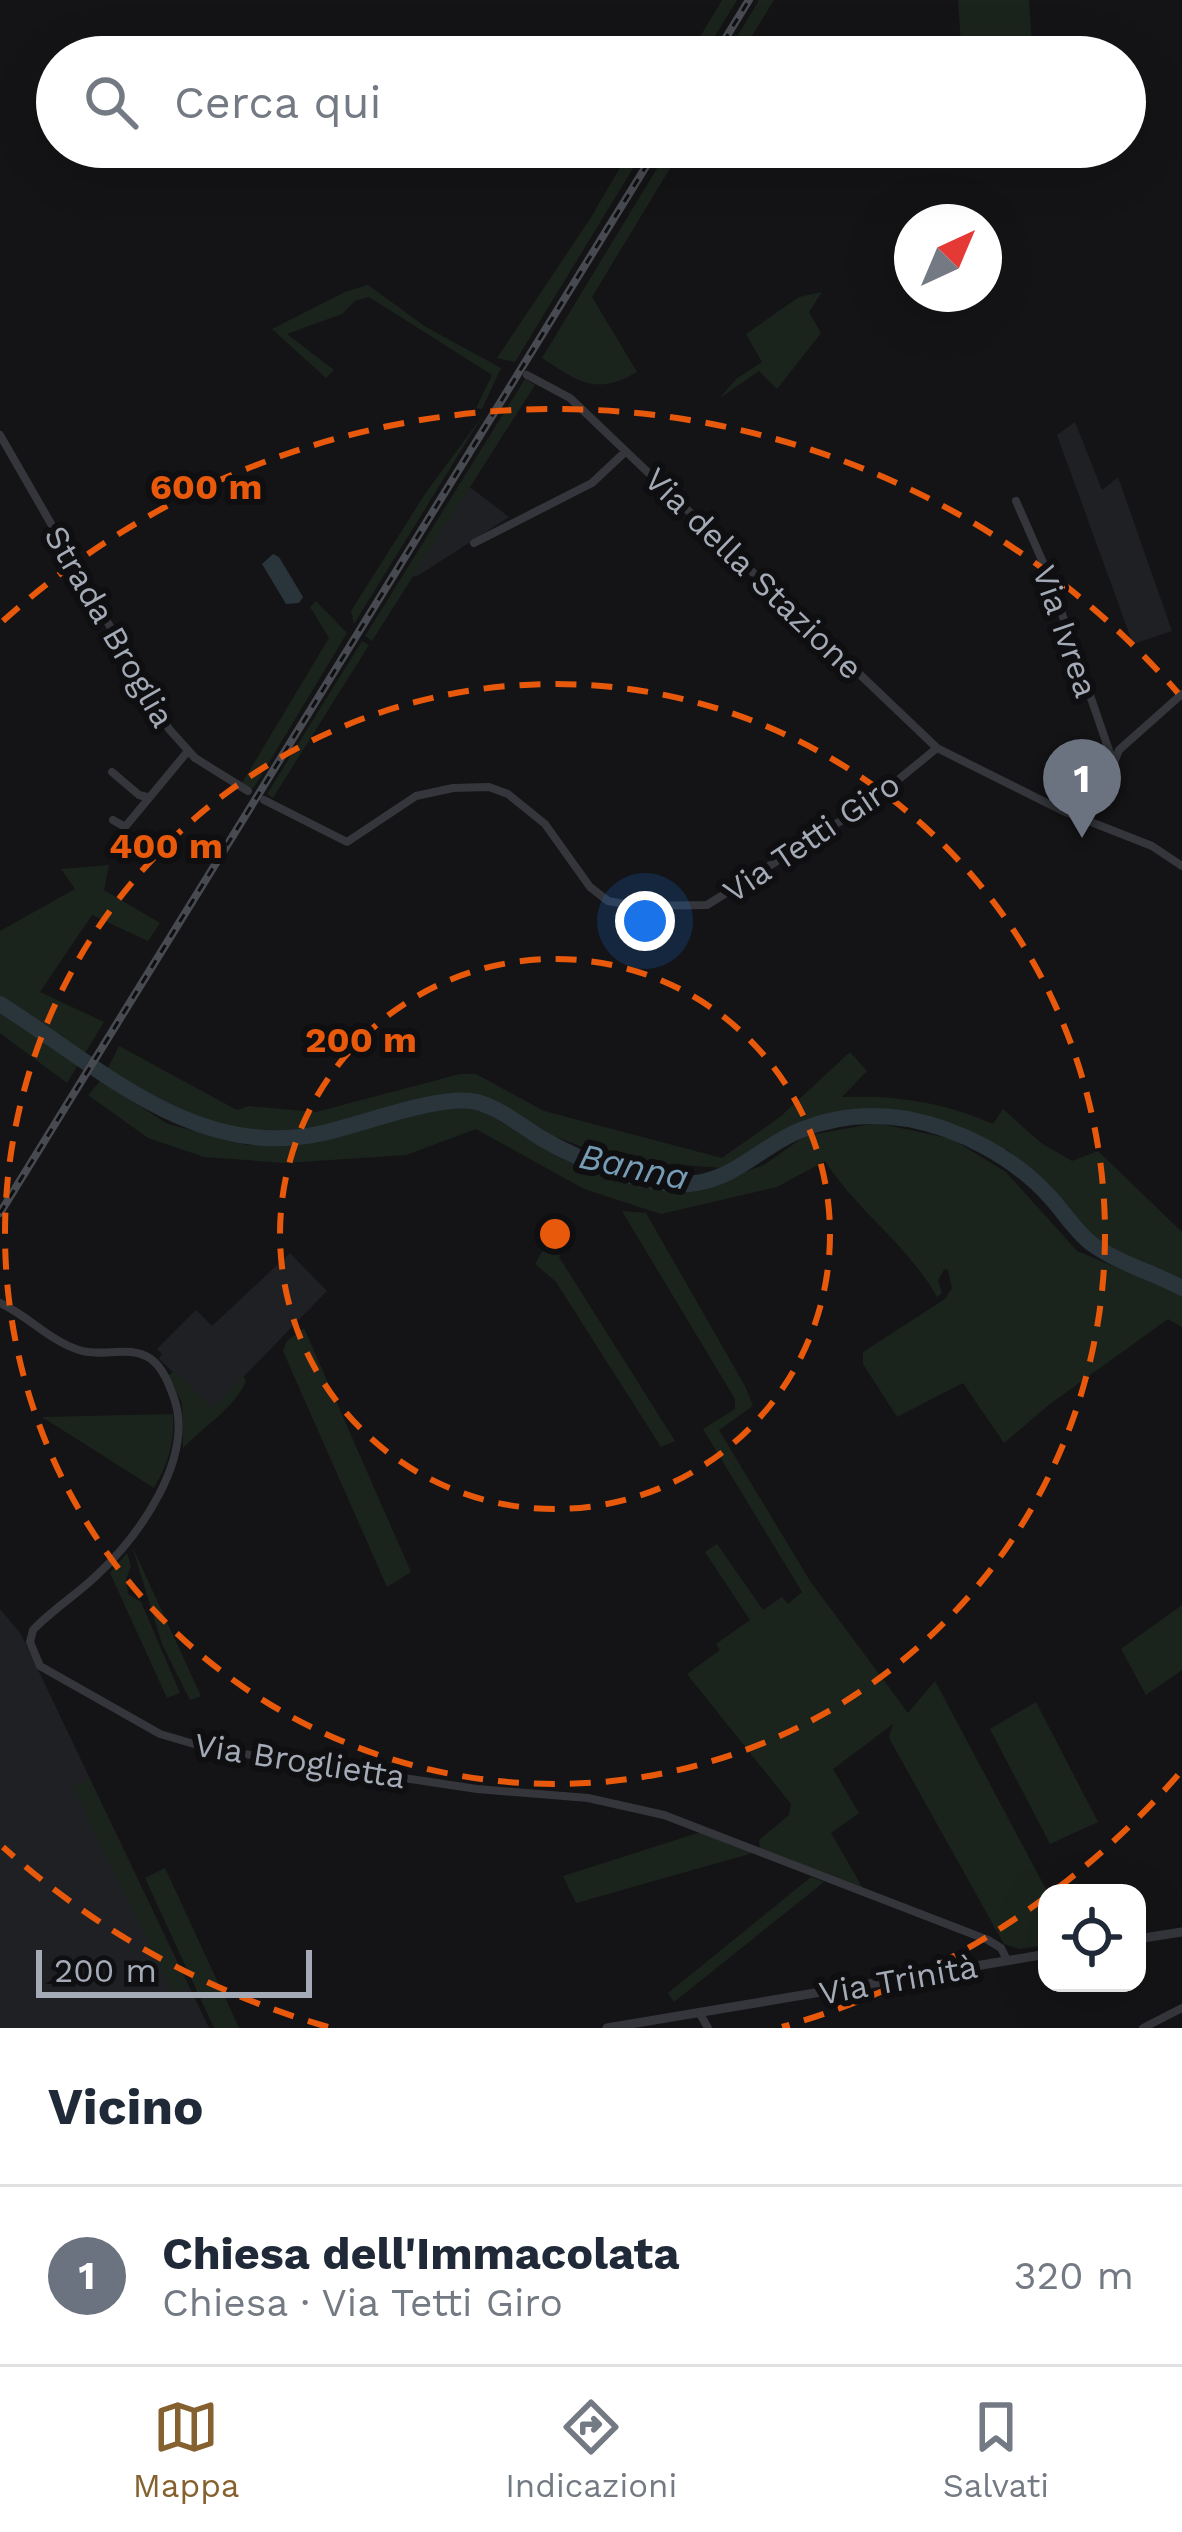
<!DOCTYPE html>
<html lang="it">
<meta charset="utf-8">
<style>
:root{--surface:#fff;--page:#f6f6f7;--text:#1f2937;--muted:#747a83;--line:#e0e1e3;--accent:#84612e}
body{margin:0;font-family:"Work Sans",sans-serif;background:var(--page);color:var(--text)}
.controls{position:absolute;right:36px;bottom:36px;display:grid;overflow:hidden;border-radius:24px;box-shadow:0 12px 48px #0002}
.controls button{width:108px;height:108px;display:grid;place-items:center;padding:0;border:0;border-bottom:3px solid var(--line);background:var(--surface);color:var(--text);font:60px sans-serif}
.compass{position:absolute;left:894px;top:204px;width:108px;height:108px;border-radius:50%;background:var(--surface);box-shadow:0 12px 48px #0002;rotate:44deg}
.scale{position:absolute;left:36px;bottom:30px;width:276px;box-sizing:border-box;padding-left:12px;border:6px solid #a4abb7;border-top:0;font-size:33px;line-height:42px;white-space:nowrap;color:#a4abb7;-webkit-text-stroke:9px #0f0f11;paint-order:stroke}
.you{position:absolute;left:645px;top:921px;width:42px;height:42px;margin:-30px;border:9px solid #fff;border-radius:50%;background:#1a73e8;box-shadow:0 0 0 18px #1a73e833}
.badge{display:grid;place-items:center;width:78px;height:78px;border-radius:50%;background:var(--accent);color:#fff;font-size:39px;font-weight:700}
.pin{position:absolute;translate:-50% -99px;filter:drop-shadow(0 3px 6px #0008)}
.pin::after{content:'';position:absolute;top:63px;width:42px;height:36px;background:inherit;clip-path:polygon(0 0,100% 0,50% 100%)}
.list{margin:0;padding:0;list-style:none}
h2{display:flex;justify-content:space-between;align-items:center;height:156px;margin:0;padding:0 48px;font-size:51px}
h2 small{font-size:39px;font-weight:400;color:var(--muted)}
.list li{display:grid;grid-template-columns:78px 1fr auto;gap:36px;align-items:center;box-sizing:border-box;height:180px;padding:0 48px;border-top:3px solid var(--line)}
.list b{display:block;font-size:45px;white-space:nowrap}
.list p{margin:0;font-size:39px;white-space:nowrap;color:var(--muted)}
.list em{font-size:39px;font-style:normal;color:var(--muted)}
.icon{flex:none;width:66px;height:66px;fill:none;stroke:currentColor;stroke-width:2;stroke-linecap:round;stroke-linejoin:round}
.map{position:relative;flex:none;width:1182px;height:2028px;overflow:hidden}
.search{position:absolute;background:var(--surface);box-shadow:0 12px 48px #0002;left:36px;right:36px;top:36px;height:132px;display:flex;align-items:center;gap:30px;box-sizing:border-box;padding:0 42px;border-radius:66px;color:var(--muted);font-size:45px}
.sheet{height:336px;background:var(--surface)}
nav{display:flex;justify-content:space-around;align-items:center;box-sizing:border-box;height:168px;border-top:3px solid var(--line);background:var(--surface);font-size:33px;color:var(--muted)}
nav a{display:grid;justify-items:center;gap:6px}
nav .on{color:var(--accent)}
.map>svg:first-child{display:block}
.built{fill:#1f2023}
.green{fill:#1b241c}
.water{fill:#29343b}
.lines{fill:none;stroke-linecap:round;stroke-linejoin:round}
.river{stroke:#29343b;stroke-width:16}
.minor{stroke:#34363b;stroke-width:8}
.tertiary{stroke:#34363b;stroke-width:9}
.rail-casing{stroke:#474a50;stroke-width:8}
.rail{stroke:#0f0f11;stroke-width:3;stroke-dasharray:9;stroke-linecap:butt}
.ring{fill:none;stroke:#e8590c;stroke-width:6;stroke-dasharray:21 15}
.labels{text-anchor:middle;stroke-width:12;stroke-linejoin:round;paint-order:stroke}
.street-label{font-size:33px;fill:#a4abb7;stroke:#0f0f11}
.water-label{font-size:36px;font-style:italic;fill:#779db6;stroke:#0f0f11}
.centre{fill:#e8590c;stroke:#0f0f11;stroke-width:6}
.ring-label{font-size:36px;text-anchor:middle;font-weight:bold;fill:#e8590c;stroke:#0f0f11;stroke-width:12;stroke-linejoin:round;paint-order:stroke}
</style>
<div class="map">
<svg width="1182" height="2028" viewBox="0 0 1182 2028">
<rect width="100%" height="100%" fill="#141416"/>
<path class="built" d="M 1075,422 L 1102,490 L 1118,477 L 1172,631 L 1133,644 L 1057,435 Z
M 470,487 L 509,517 L 416,577 L 413,575 Z
M 290,1253 L 327,1291 L 212,1409 L 159,1359 L 162,1354 L 157,1349 L 196,1310 L 212,1326 Z
M 0,1609 L 21,1634 L 209,2028 L 0,2028 Z"/>
<path class="green" d="M 722,0 L 737,0 L 702,57 L 688,57 Z
M 759,0 L 774,0 L 739,57 L 725,57 Z
M 958,0 L 1029,0 L 1033,57 L 962,57 Z
M 632,147 L 646,147 L 515,362 L 497,358 L 590,219 Z
M 670,147 L 683,147 L 592,297 L 637,372 C 597,396 578,382 542,358 Z
M 368,285 L 426,327 L 501,368 L 482,409 L 476,408 L 492,375 L 369,297 L 355,301 L 342,314 L 287,334 L 334,370 L 326,378 L 272,329 L 345,292 Z
M 822,292 L 809,312 L 821,333 L 777,389 L 759,371 L 720,398 L 736,379 L 762,362 L 746,334 L 799,297 Z
M 525,379 L 535,385 L 372,641 L 365,636 Z
M 483,415 L 354,624 L 351,611 L 425,494 Z
M 316,601 L 347,633 L 253,789 L 242,783 L 329,638 L 310,607 Z
M 362,641 L 369,645 L 273,798 L 267,794 Z
M 109,865 L 104,890 L 160,923 L 148,941 L 92,915 L 40,992 L 104,1022 L 67,1083 L 0,1033 L 0,931 L 75,889 L 61,869 Z
M 119,1046 L 237,1110 L 249,1106 L 316,1112 L 460,1074 L 476,1074 L 544,1111 L 722,1158 L 780,1117 L 850,1052 L 867,1071 L 842,1097 C 896,1095 943,1102 993,1124 L 1003,1109 L 1041,1143 L 1072,1161 L 1098,1151 L 1182,1232 L 1182,1281 L 1120,1255 L 1080,1227 L 1009,1151 L 959,1128 L 907,1112 L 862,1110 L 803,1123 L 782,1131 L 722,1168 L 617,1160 L 543,1132 L 482,1096 L 450,1096 L 316,1130 L 256,1136 L 191,1120 L 106,1072 Z
M 100,1081 L 168,1124 L 248,1145 L 311,1142 L 449,1107 L 476,1107 L 567,1161 L 628,1181 L 696,1190 L 764,1165 L 805,1136 L 877,1123 L 952,1139 L 1006,1172 L 1077,1251 L 1182,1295 L 1182,1327 L 1168,1319 L 1050,1404 L 1004,1443 L 963,1383 L 897,1417 L 863,1364 L 863,1352 L 945,1299 L 952,1288 L 948,1270 L 944,1269 L 938,1281 L 942,1293 L 937,1297 C 908,1245 857,1211 825,1161 L 777,1187 L 661,1214 L 584,1189 L 476,1129 L 406,1155 L 285,1163 L 204,1157 L 148,1138 L 88,1095 Z
M 622,1211 L 646,1213 L 745,1386 L 753,1406 L 719,1430 L 810,1581 L 908,1713 L 935,1681 L 1048,1893 L 1047,1945 L 1020,1949 L 1004,1944 L 889,1738 L 893,1724 L 833,1769 L 859,1813 L 831,1833 L 865,1892 L 760,1848 L 759,1840 L 789,1815 L 791,1804 L 687,1674 L 720,1650 L 716,1644 L 750,1620 L 705,1552 L 717,1544 L 763,1610 L 782,1597 L 788,1604 L 802,1592 L 703,1429 L 735,1409 L 735,1399 Z
M 551,1213 L 568,1239 L 559,1257 L 675,1441 L 661,1447 L 556,1282 L 535,1264 L 555,1229 Z
M 304,1328 L 411,1572 L 387,1587 L 283,1351 L 287,1341 Z
M 174,1371 L 212,1408 L 243,1376 L 246,1381 C 233,1410 206,1424 183,1448 L 182,1403 L 168,1376 Z
M 173,1414 C 175,1443 168,1463 154,1488 L 42,1417 Z
M 132,1546 L 201,1696 L 190,1700 L 162,1644 Z
M 127,1553 L 131,1566 L 126,1579 L 128,1594 L 141,1602 L 180,1693 L 167,1698 L 110,1573 Z
M 1182,1605 L 1182,1670 L 1146,1695 L 1121,1649 Z
M 1036,1702 L 1098,1822 L 1050,1844 L 990,1729 Z
M 89,1778 L 189,1987 L 172,1992 L 72,1784 L 83,1784 Z
M 704,1831 L 753,1853 L 576,1903 L 563,1876 Z
M 165,1868 L 239,2028 L 214,2028 L 145,1878 Z
M 811,1877 L 824,1882 L 674,2002 L 668,1993 Z"/>
<path class="water" d="M 273,554 L 279,557 L 303,597 L 299,603 L 286,604 L 262,564 Z"/>
<g class="lines">
<path class="river" d="M 0,1004 C 97,1065 194,1160 318,1134 C 359,1126 440,1093 477,1102 C 499,1108 522,1126 541,1138 C 578,1160 652,1190 696,1183 C 738,1177 764,1144 801,1130 C 835,1116 872,1113 908,1119 C 960,1129 1014,1157 1050,1197 C 1064,1212 1075,1231 1092,1244 C 1118,1263 1154,1273 1182,1288"/>
<path class="minor" d="M 527,375 L 570,398 L 937,748
M 0,435 L 169,729 L 195,758 L 248,791
M 1016,501 L 1049,576 L 1113,762
M 474,543 L 592,483 L 625,452
M 112,772 L 139,795 L 147,797
M 264,800 L 347,842 L 416,796 L 453,788 L 489,787 L 508,794 L 545,824 L 590,887 L 608,901 L 635,906 L 707,905 L 871,802 L 937,748 L 1063,811 L 1152,846 L 1182,866
M 1082,818 L 1107,780 L 1119,750 L 1182,694
M 113,820 L 125,827 L 188,751
M 0,1303 C 27,1315 50,1341 79,1350 C 102,1358 129,1344 151,1359 C 163,1368 169,1384 174,1398 C 195,1459 138,1537 96,1576 C 76,1595 52,1610 33,1630 L 30,1642 L 40,1666 L 160,1734 L 211,1749 L 477,1789 L 588,1798 L 664,1815 L 988,1940 L 1001,1948 L 1007,1960
M 699,2012 L 708,2028
M 1143,2028 L 1182,2008"/>
<path class="tertiary" d="M 1137,1939 L 1182,1932
M 607,2028 L 1047,1954"/>
<g class="rail-casing">
<path id="rail" d="M 714,57 L 749,0
M 0,1213 L 658,147"/>
</g>
<use href="#rail" class="rail"/>
</g>
<g class="ring">
<circle cx="555" cy="1234" r="275"/>
<circle cx="555" cy="1234" r="550"/>
<path d="M1178 1775A825 825 0 0 1 782 2027M328 2027A825 825 0 0 1 3 1847M3 621A825 825 0 0 1 1178 693"/>
</g>
<g class="labels">
<g class="street-label">
<text transform="translate(754 573) rotate(44)" y="12">Via della Stazione</text>
<text transform="translate(110 626) rotate(60)" y="12">Strada Broglia</text>
<text transform="translate(1066 631) rotate(71)" y="12">Via Ivrea</text>
<text transform="translate(811 837) rotate(-34)" y="12">Via Tetti Giro</text>
<text transform="translate(300 1760) rotate(9)" y="12">Via Broglietta</text>
<text transform="translate(898 1979) rotate(-10)" y="12">Via Trinità</text>
</g>
<g class="water-label">
<text transform="translate(634 1166) rotate(12)" y="13">Banna</text>
</g>
</g>
<circle cx="555" cy="1234" r="18" class="centre"/>
<g class="ring-label">
<text x="206" y="499">600 m</text>
<text x="166" y="858">400 m</text>
<text x="361" y="1052">200 m</text>
</g>
</svg>
<div class="controls">
<button><svg class="icon" aria-label="locate" viewBox="0 0 24 24"><circle cx="12" cy="12" r="6"/><path d="M12 2v4M12 18v4M2 12h4M18 12h4"/></svg></button>
</div>
<svg class="compass" viewBox="-18 -18 36 36"><path d="M0-13l5 13h-10z" fill="#e53935"/><path d="M0 13l5-13h-10z" fill="#747a83"/></svg>
<div class="scale">200 m</div>
<div class="you"></div>
<div class="pin badge" style="left:1082px;top:838px;background:#6b7280">1</div>
<div class="search"><svg class="icon" aria-label="search" viewBox="0 0 24 24"><circle cx="10" cy="10" r="6"/><path d="M15 15l6 6"/></svg>Cerca qui</div>
</div>
<section class="sheet">
<h2>Vicino<small></small></h2>
<ul class="list">
<li><span class="badge" style="background:#6b7280">1</span><div><b>Chiesa dell'Immacolata</b><p>Chiesa · Via Tetti Giro</p></div><em>320 m</em></li>
</ul>
</section>
<nav>
<a class="on"><svg class="icon" aria-label="map" viewBox="0 0 24 24"><path d="M3 6l6-2 6 2 6-2v14l-6 2-6-2-6 2zM9 4v14M15 6v14"/></svg>Mappa</a>
<a><svg class="icon" aria-label="directions" viewBox="0 0 24 24"><path d="M12 3l9 9-9 9-9-9zM9 14v-3h6M13 9l2 2-2 2"/></svg>Indicazioni</a>
<a><svg class="icon" aria-label="saved" viewBox="0 0 24 24"><path d="M7 4h10v16l-5-4-5 4z"/></svg>Salvati</a>
</nav>
